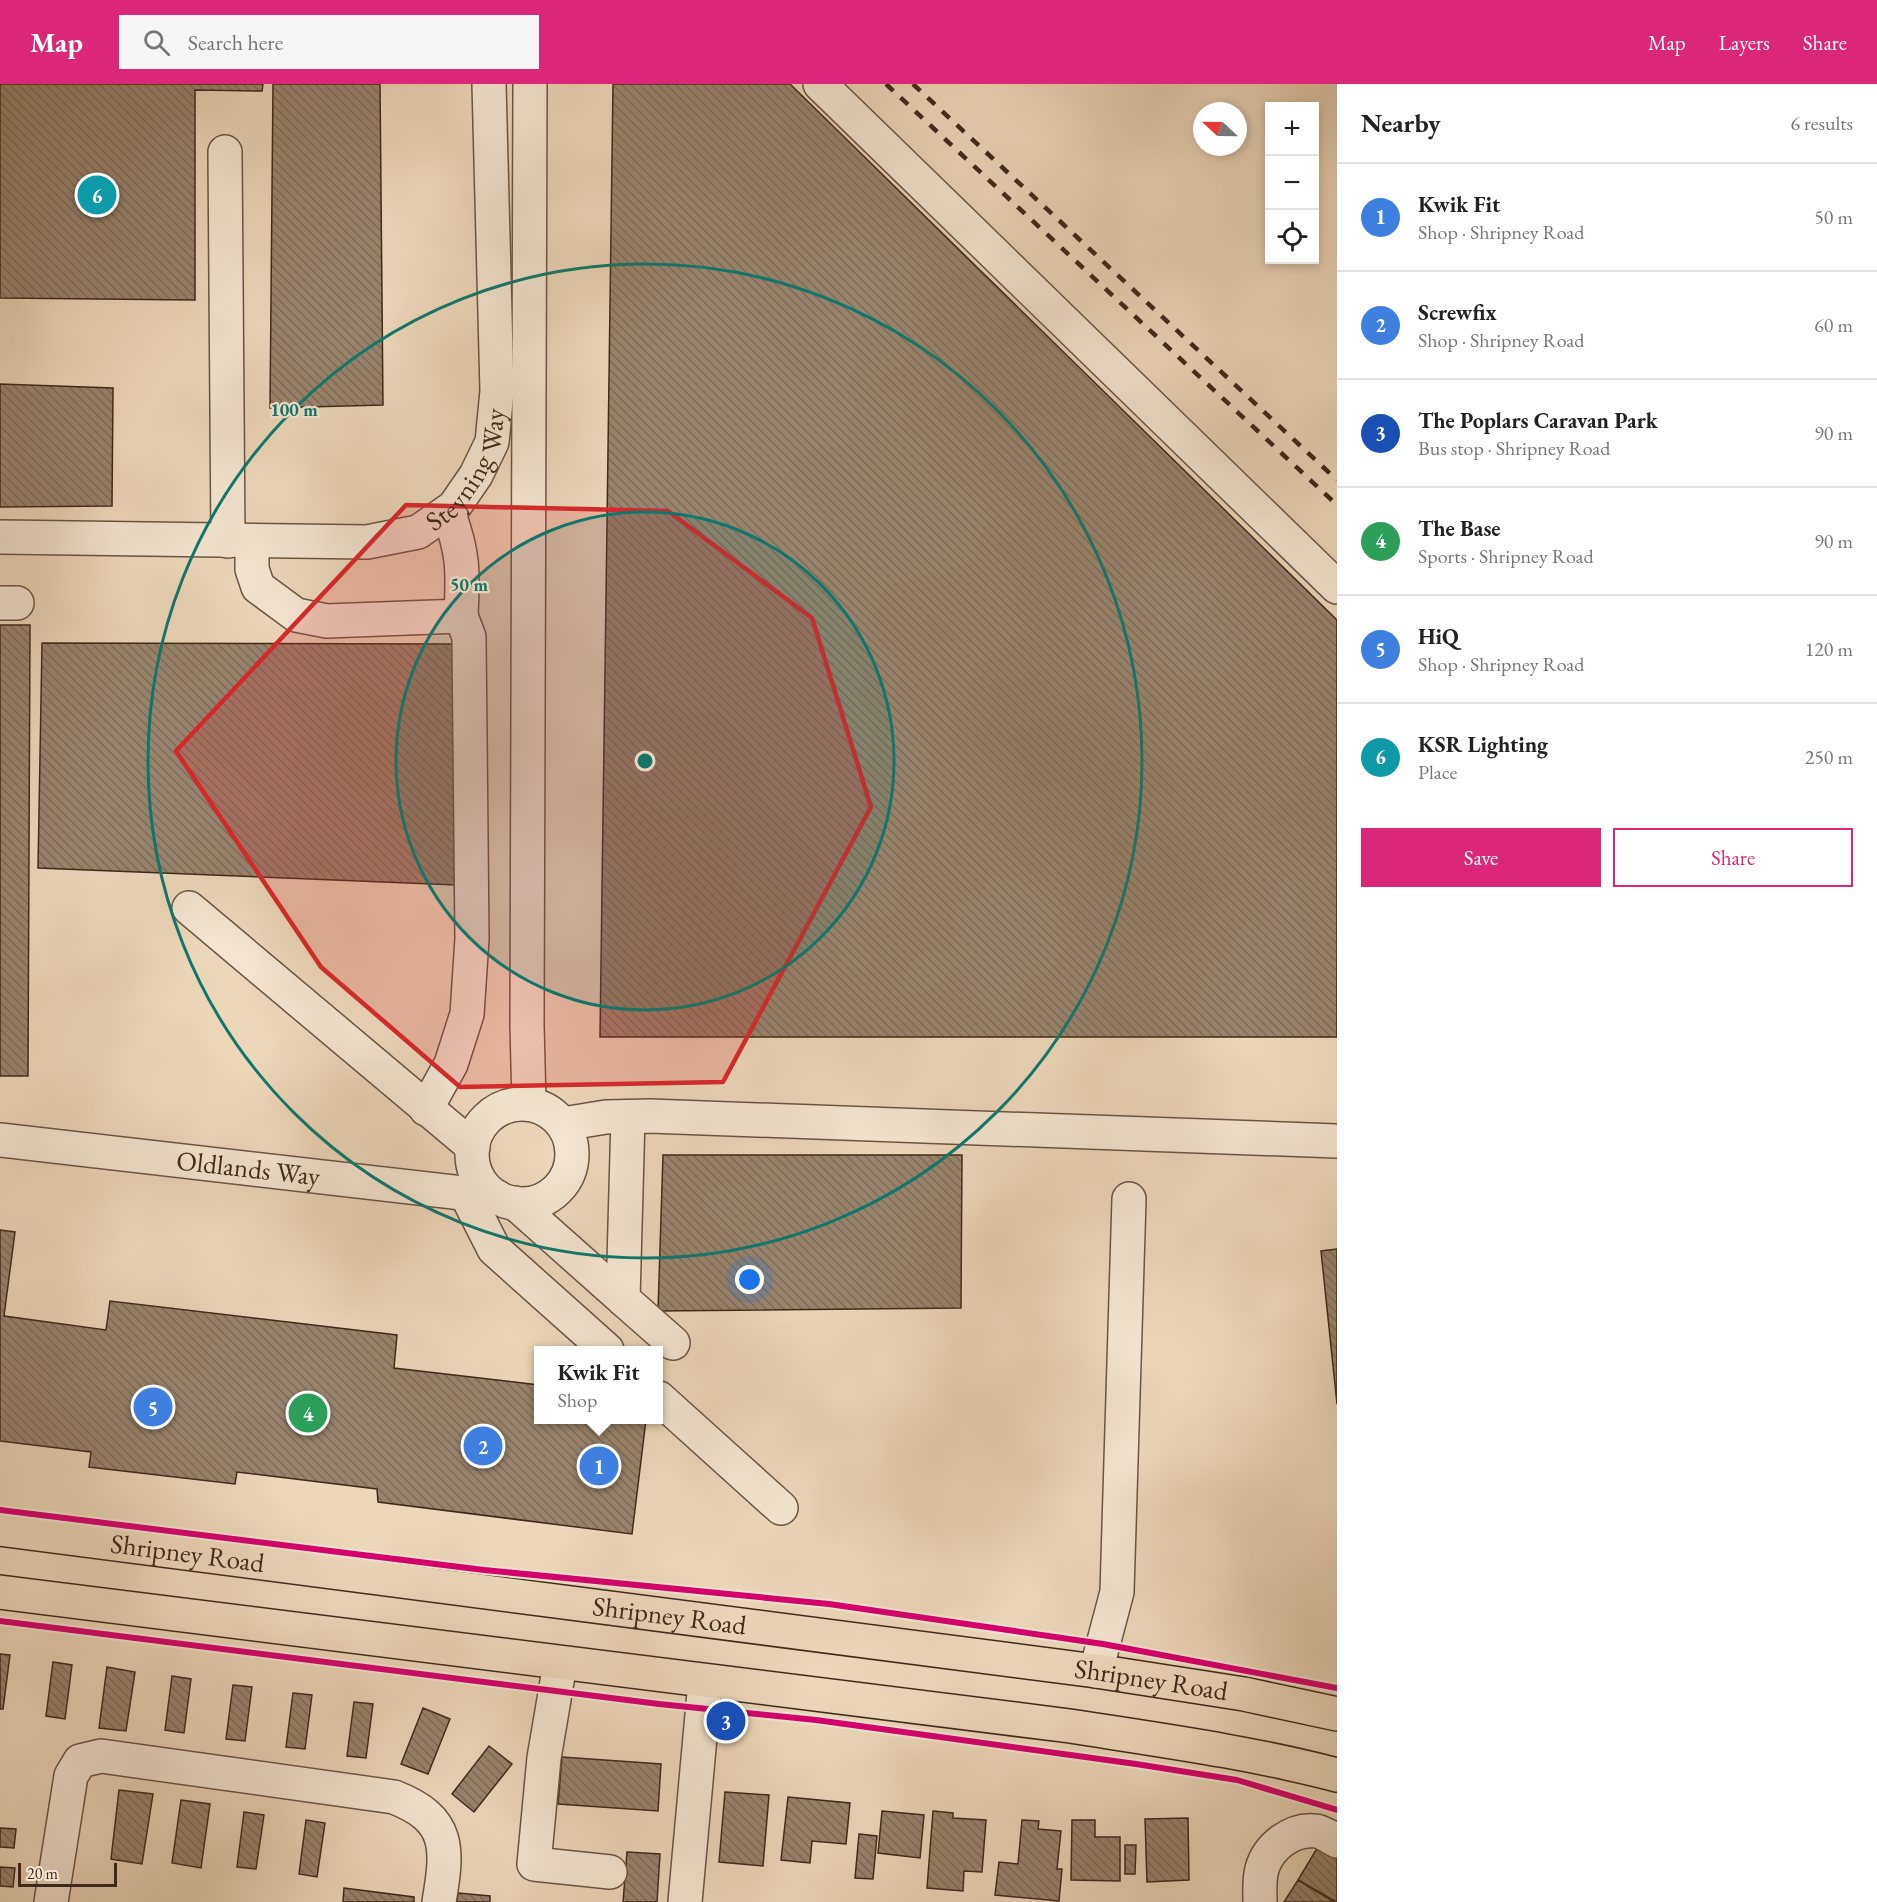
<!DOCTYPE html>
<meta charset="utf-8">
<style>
:root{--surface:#fff;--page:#f6f6f6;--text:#222;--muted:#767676;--line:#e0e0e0;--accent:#db2777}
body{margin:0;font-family:"EB Garamond",serif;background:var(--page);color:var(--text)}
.controls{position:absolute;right:18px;top:18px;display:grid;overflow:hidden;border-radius:0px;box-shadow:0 3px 9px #0003}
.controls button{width:54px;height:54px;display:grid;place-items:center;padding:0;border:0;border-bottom:2px solid var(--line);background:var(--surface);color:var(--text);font:30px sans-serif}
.compass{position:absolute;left:1193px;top:18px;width:54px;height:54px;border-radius:50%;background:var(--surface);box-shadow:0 3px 9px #0003;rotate:292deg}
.scale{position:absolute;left:18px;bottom:15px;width:99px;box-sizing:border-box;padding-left:6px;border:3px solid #3e2a1c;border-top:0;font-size:16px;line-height:21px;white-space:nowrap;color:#3e2a1c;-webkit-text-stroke:4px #f3e5d2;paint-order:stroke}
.you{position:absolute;left:750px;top:1196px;width:21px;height:21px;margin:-15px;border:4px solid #fff;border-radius:50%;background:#1a73e8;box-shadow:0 0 0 9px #1a73e833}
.badge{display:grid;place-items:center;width:39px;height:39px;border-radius:50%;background:var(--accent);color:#fff;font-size:20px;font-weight:700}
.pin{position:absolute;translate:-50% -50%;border:3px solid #fff;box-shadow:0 2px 6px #0006}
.popup{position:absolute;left:534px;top:1262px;width:129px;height:78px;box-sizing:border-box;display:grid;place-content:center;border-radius:0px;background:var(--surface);filter:drop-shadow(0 2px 4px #0005);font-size:20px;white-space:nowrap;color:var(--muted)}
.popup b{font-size:22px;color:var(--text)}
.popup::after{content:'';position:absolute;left:50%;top:100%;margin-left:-12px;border:12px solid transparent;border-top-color:var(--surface)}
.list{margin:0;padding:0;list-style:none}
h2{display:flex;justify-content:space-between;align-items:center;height:78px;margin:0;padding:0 24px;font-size:26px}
h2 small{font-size:20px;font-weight:400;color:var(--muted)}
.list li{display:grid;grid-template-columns:39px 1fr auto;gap:18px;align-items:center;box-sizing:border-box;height:108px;padding:0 24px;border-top:2px solid var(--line)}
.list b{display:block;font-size:22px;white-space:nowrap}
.list p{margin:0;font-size:20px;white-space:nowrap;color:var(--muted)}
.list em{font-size:20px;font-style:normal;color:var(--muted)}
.actions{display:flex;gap:12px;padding:18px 24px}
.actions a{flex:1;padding:14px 0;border:2px solid var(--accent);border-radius:0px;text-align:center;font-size:21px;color:var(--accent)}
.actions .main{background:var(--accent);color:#fff}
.icon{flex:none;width:33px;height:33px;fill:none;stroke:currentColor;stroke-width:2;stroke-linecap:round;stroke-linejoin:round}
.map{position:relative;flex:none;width:1337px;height:1818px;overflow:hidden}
header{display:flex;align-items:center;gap:36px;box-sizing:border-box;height:84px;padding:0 30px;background:var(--accent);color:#fff}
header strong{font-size:28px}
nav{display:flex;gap:33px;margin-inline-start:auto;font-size:21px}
.search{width:420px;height:54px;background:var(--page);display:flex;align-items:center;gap:15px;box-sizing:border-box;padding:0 21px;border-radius:0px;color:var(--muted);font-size:22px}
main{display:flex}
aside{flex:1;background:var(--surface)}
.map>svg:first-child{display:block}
.building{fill:url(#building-back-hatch);stroke:#3e2a1c;stroke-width:1.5}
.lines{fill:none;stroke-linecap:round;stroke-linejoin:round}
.minor-casing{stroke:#6a5543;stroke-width:36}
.major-casing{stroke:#3e2a1c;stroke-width:36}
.minor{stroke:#f3e5d2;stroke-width:33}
.major{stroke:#ecd7b9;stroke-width:33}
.rail{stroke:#3e2a1c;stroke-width:4.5;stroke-dasharray:10 10;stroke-linecap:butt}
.cycleway-casing{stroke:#f3e5d2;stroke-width:10}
.cycleway{stroke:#d6006c;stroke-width:6}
.marked{fill:#d62828;fill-opacity:0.2;stroke:#d62828;stroke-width:4.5;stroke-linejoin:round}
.ring{fill:none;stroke:#0f766e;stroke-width:3}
.labels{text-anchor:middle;stroke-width:4.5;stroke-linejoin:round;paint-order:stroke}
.street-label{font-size:27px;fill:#3e2a1c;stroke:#f3e5d2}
.centre{fill:#0f766e;stroke:#f3e5d2;stroke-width:3}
.ring-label{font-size:18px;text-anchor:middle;font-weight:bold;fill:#0f766e;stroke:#f3e5d2;stroke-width:4.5;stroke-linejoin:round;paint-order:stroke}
</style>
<header>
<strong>Map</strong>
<div class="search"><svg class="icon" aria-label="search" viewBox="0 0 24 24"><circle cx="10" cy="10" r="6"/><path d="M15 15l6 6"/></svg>Search here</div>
<nav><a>Map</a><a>Layers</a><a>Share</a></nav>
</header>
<main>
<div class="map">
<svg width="1337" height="1818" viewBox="0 0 1337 1818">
<defs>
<pattern id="building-back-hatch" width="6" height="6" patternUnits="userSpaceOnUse" patternTransform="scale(1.5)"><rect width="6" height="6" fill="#98846e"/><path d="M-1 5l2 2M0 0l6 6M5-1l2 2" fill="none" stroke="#7d6c5a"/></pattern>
</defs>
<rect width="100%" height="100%" fill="#ecd7b9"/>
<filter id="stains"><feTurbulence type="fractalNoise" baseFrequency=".00333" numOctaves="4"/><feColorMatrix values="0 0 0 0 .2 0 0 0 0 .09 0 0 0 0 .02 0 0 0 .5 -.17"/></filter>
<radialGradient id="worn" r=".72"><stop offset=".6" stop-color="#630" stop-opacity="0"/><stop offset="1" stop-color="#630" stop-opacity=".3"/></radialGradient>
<path class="building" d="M 0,0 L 263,0 L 262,7 L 195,6 L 195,216 L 0,214 Z
M 273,0 L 380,0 L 383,321 L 270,324 Z
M 613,0 L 790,0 L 1337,536 L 1337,953 L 600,953 Z
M 0,300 L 113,304 L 112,422 L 0,423 Z
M 0,541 L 30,541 L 28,992 L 0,992 Z
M 42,559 L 456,560 L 456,801 L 38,784 Z
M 663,1071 L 962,1071 L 961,1224 L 658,1227 Z
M 0,1146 L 15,1148 L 4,1232 L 106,1246 L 110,1217 L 397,1251 L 394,1284 L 539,1301 L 539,1336 L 646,1336 L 632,1450 L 378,1418 L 377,1405 L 237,1388 L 235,1400 L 89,1383 L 91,1368 L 0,1357 Z
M 1337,1165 L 1337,1320 L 1321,1167 Z
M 0,1570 L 10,1571 L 3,1625 L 0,1625 Z
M 53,1578 L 72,1581 L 65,1635 L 46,1632 Z
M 107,1583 L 135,1588 L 126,1647 L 99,1644 Z
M 172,1592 L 191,1595 L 184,1649 L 165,1646 Z
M 233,1601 L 252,1603 L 245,1657 L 226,1655 Z
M 293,1609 L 312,1611 L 305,1665 L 286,1663 Z
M 354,1618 L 373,1620 L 366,1674 L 347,1672 Z
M 423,1624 L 450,1635 L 428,1690 L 401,1680 Z
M 489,1662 L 512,1680 L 474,1728 L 452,1710 Z
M 562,1673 L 661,1680 L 658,1727 L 558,1720 Z
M 119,1706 L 153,1710 L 142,1780 L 111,1775 Z
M 725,1708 L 769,1711 L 763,1782 L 719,1778 Z
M 788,1713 L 850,1719 L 846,1760 L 812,1757 L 810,1779 L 781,1776 Z
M 181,1716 L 210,1720 L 201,1784 L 172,1779 Z
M 882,1727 L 924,1731 L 920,1774 L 878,1769 Z
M 933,1727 L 953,1729 L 953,1734 L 986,1736 L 982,1788 L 964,1787 L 963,1807 L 927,1804 Z
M 244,1728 L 264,1731 L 256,1785 L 237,1783 Z
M 1188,1734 L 1189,1796 L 1147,1798 L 1145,1735 Z
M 306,1736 L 325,1739 L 317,1793 L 299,1790 Z
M 1022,1736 L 1039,1737 L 1038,1745 L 1061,1747 L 1057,1785 L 1062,1785 L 1059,1817 L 995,1811 L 999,1778 L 1018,1780 Z
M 1072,1736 L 1095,1736 L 1095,1753 L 1120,1753 L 1120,1797 L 1071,1796 Z
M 0,1744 L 16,1745 L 14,1764 L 0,1763 Z
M 859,1750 L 877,1752 L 873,1795 L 855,1794 Z
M 1322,1756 L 1337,1765 L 1337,1818 L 1298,1796 Z
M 1125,1761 L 1136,1761 L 1135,1790 L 1125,1790 Z
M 627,1768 L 660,1770 L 657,1818 L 623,1818 Z
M 0,1783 L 15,1784 L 13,1803 L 0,1802 Z
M 1298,1796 L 1334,1818 L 1284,1818 Z
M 344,1804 L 414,1813 L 414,1818 L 343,1818 Z
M 458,1809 L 490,1812 L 490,1818 L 457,1818 Z"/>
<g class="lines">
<g class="minor-casing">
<g id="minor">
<path d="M 820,0 L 1337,503"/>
<path d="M 225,68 L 228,457"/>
<path id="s1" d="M 0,453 L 367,458 L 418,448 L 454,423 L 476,391 L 492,358 L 497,307 L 489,0"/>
<path d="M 252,457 L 252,485 L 258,503 L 296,531 L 327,537 L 461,532 C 463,489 464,469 448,428"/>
<path d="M 0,519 L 17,519"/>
<path d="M 189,824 L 473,1063"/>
<path d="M 529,1020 L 527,941 L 530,0"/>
<circle cx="522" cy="1070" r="50"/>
<path d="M 426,1025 L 451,980 L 467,930 L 472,855 L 469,553 L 461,532"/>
<path d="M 563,1040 L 606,1033 L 650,1032 L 1337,1057"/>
<path id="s2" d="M 0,1056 L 497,1113"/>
<path d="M 466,1110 L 494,1165 L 607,1266"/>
<path d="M 515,1119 L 623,1215 L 628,1033"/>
<path d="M 623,1215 L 673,1259"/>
<path d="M 659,1314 L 781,1424"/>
<path d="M 560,1580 L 544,1674 L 534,1780 L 610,1788"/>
<path d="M 1096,1587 L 1117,1508 L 1129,1115"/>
<path d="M 51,1818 L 71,1692 L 80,1677 L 101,1672 L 394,1713 C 451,1735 448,1765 439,1818"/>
<path d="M 685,1818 L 705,1598"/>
<path d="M 1260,1818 C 1260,1808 1259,1795 1262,1785 C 1268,1763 1292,1744 1316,1747 C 1323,1748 1331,1754 1337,1757"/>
</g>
</g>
<g class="major-casing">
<g id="major">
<path id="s3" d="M 0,1445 L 1096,1587 L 1244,1610 L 1337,1630"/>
<path d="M 0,1508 L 1070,1642 C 1159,1656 1249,1668 1337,1691"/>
</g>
</g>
<use href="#minor" class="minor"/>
<use href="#major" class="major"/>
<path class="rail" d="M 886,0 L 1337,421
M 913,0 L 1337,396"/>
<g class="cycleway-casing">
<path id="cycleway" d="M 0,1426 L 484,1486 L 829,1520 L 1103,1560 L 1337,1604
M 0,1537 L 659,1620 L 816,1636 L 1136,1680 L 1237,1696 L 1337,1726"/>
</g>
<use href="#cycleway" class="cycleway"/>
</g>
<path class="marked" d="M 406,421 L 668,427 L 812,534 L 871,723 L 723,998 L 460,1003 L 321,883 L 176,667 Z"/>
<circle cx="645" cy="677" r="249" fill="#0f766e" fill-opacity=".12"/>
<g class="ring">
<circle cx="645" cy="677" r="249"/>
<circle cx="645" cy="677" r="497"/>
</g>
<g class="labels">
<g class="street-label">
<text dy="9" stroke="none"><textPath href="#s1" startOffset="502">Steyning Way</textPath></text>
<text dy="9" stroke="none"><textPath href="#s2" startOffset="250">Oldlands Way</textPath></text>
<text dy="9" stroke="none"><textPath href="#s3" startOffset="189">Shripney Road</textPath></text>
<text dy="9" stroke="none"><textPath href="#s3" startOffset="675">Shripney Road</textPath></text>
<text dy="9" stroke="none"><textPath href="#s3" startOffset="1161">Shripney Road</textPath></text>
</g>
</g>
<circle cx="645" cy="677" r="9" class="centre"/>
<g class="ring-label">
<text x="294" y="332">100 m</text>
<text x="469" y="507">50 m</text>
</g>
<rect width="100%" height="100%" filter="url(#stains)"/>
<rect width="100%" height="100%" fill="url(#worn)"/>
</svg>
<div class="controls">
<button>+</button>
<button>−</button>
<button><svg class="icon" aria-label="locate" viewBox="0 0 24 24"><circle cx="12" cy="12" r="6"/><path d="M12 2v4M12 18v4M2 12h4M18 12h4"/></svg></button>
</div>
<svg class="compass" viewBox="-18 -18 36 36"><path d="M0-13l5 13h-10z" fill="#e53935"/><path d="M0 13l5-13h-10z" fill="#767676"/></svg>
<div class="scale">20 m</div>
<div class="you"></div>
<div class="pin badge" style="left:599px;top:1382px;background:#3f7fe0">1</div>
<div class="popup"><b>Kwik Fit</b>Shop</div>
<div class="pin badge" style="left:483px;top:1362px;background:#3f7fe0">2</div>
<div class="pin badge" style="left:726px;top:1637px;background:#1a4fb4">3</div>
<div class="pin badge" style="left:308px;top:1329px;background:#2e9e5b">4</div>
<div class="pin badge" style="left:153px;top:1323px;background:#3f7fe0">5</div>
<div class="pin badge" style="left:97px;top:111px;background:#0f9aa8">6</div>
</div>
<aside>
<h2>Nearby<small>6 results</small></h2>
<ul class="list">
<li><span class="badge" style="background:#3f7fe0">1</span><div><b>Kwik Fit</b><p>Shop · Shripney Road</p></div><em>50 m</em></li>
<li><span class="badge" style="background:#3f7fe0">2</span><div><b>Screwfix</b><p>Shop · Shripney Road</p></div><em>60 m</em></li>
<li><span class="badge" style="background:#1a4fb4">3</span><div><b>The Poplars Caravan Park</b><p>Bus stop · Shripney Road</p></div><em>90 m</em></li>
<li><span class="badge" style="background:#2e9e5b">4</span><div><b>The Base</b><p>Sports · Shripney Road</p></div><em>90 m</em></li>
<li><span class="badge" style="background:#3f7fe0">5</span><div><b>HiQ</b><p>Shop · Shripney Road</p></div><em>120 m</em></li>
<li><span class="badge" style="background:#0f9aa8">6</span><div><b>KSR Lighting</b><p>Place</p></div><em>250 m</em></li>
</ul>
<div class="actions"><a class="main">Save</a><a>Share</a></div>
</aside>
</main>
